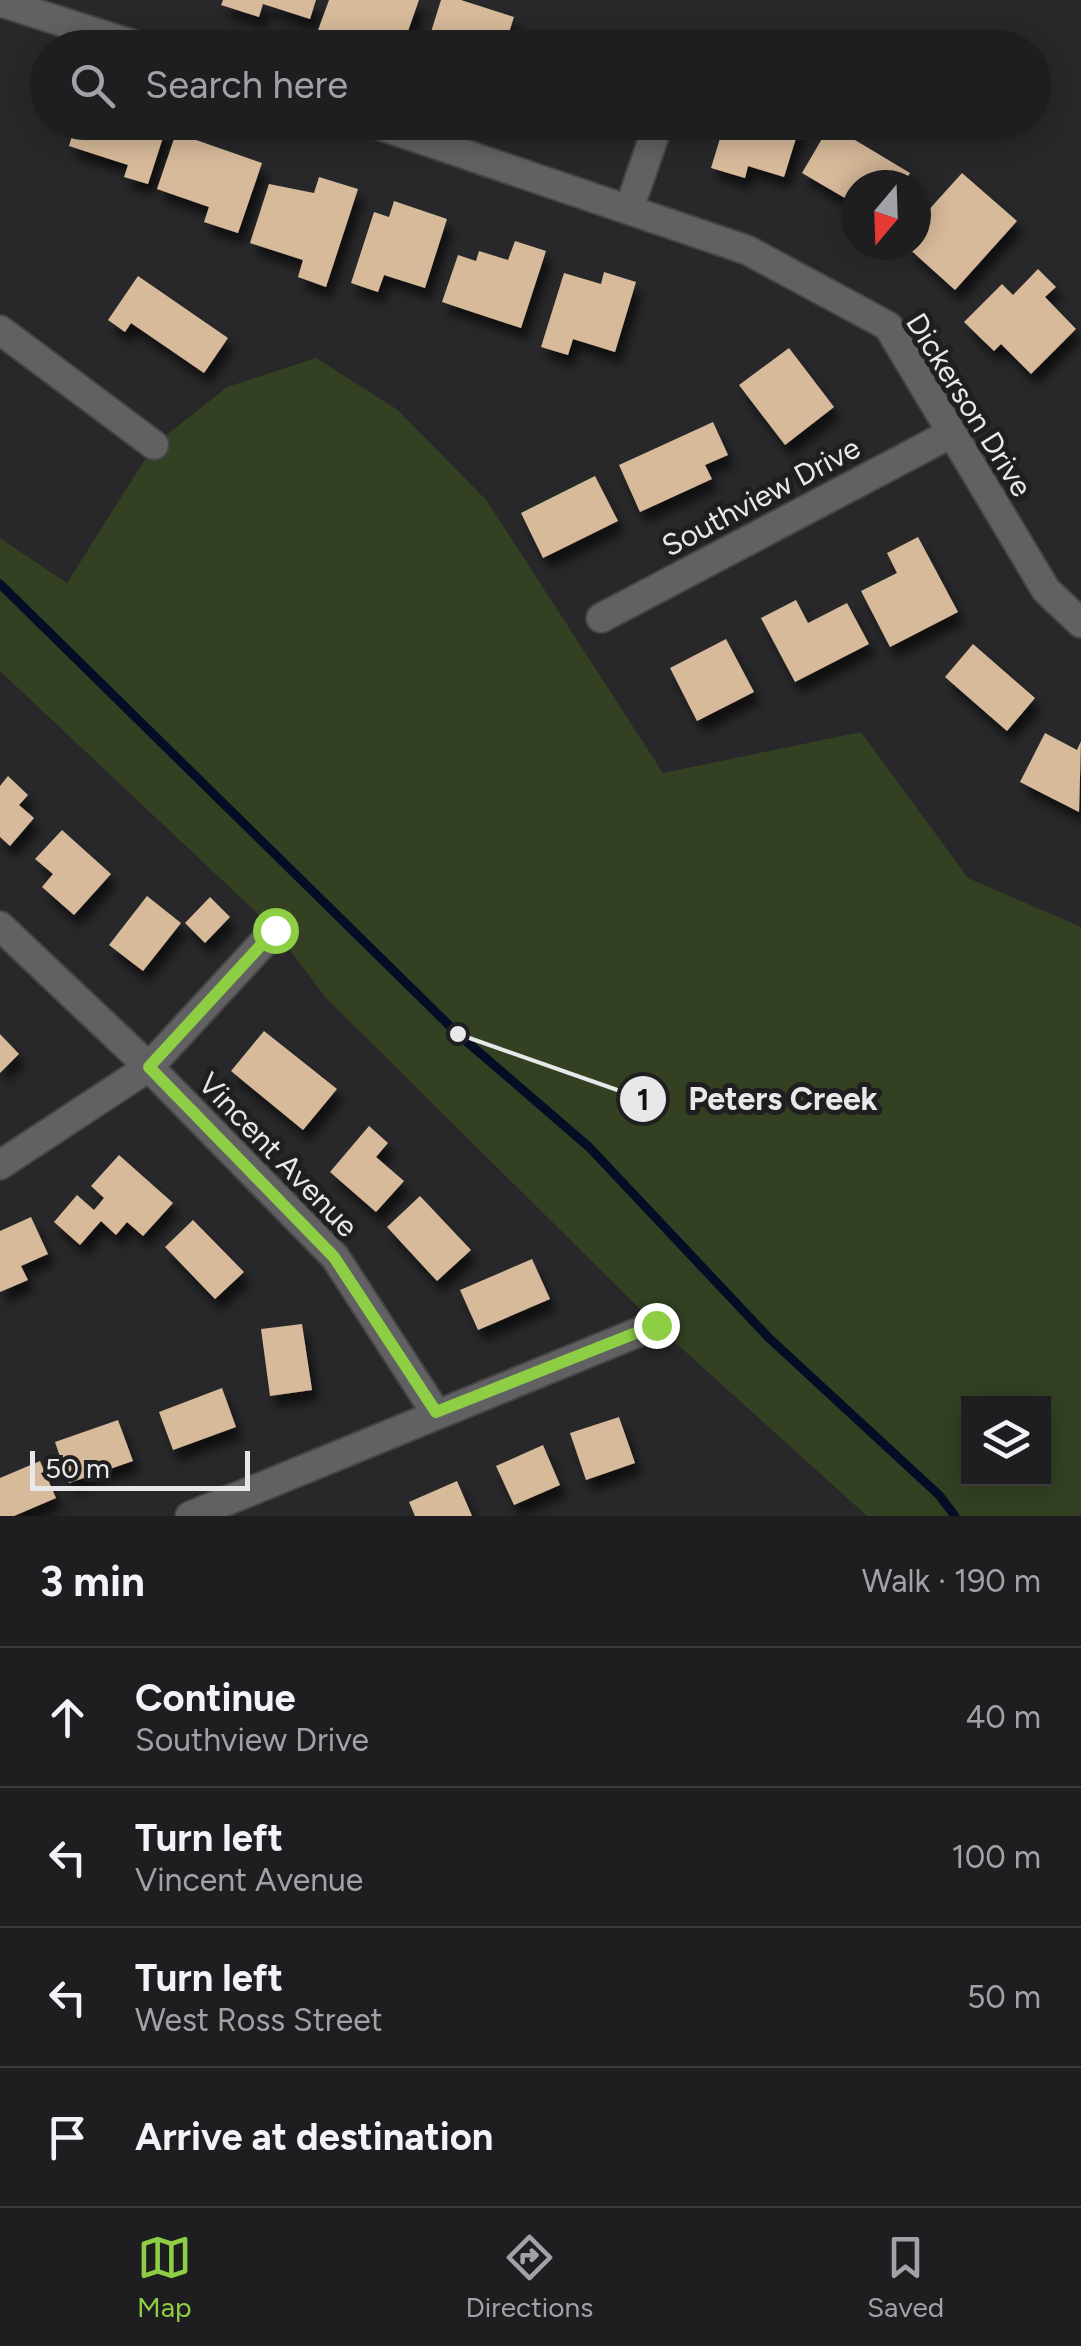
<!DOCTYPE html>
<meta charset="utf-8">
<style>
:root{--surface:#1e1d20;--page:#2b2a2d;--text:#f1f3f6;--muted:#a1a2a5;--line:#3c3b3e;--accent:#8dce44}
body{margin:0;font-family:Figtree,sans-serif;background:var(--page);color:var(--text)}
.controls{position:absolute;right:30px;bottom:30px;display:grid;overflow:hidden;border-radius:0px;box-shadow:0 5px 25px #0003}
.controls button{width:90px;height:90px;display:grid;place-items:center;padding:0;border:0;border-bottom:2px solid var(--line);background:var(--surface);color:var(--text);font:50px sans-serif}
.compass{position:absolute;left:841px;top:170px;width:90px;height:90px;border-radius:50%;background:var(--surface);box-shadow:0 5px 25px #0003;rotate:199deg}
.scale{position:absolute;left:30px;bottom:25px;width:220px;box-sizing:border-box;padding-left:10px;border:5px solid #e8e8ea;border-top:0;font-size:28px;line-height:35px;white-space:nowrap;color:#e8e8ea;-webkit-text-stroke:8px #1f1e21;paint-order:stroke}
.stop{position:absolute;width:30px;height:30px;margin:-22px;border:8px solid #8dce44;border-radius:50%;background:#fff}
.stop.end{background:#8dce44;border-color:#fff;box-shadow:0 2px 10px #0008}
.list{margin:0;padding:0;list-style:none}
h2{display:flex;justify-content:space-between;align-items:center;height:130px;margin:0;padding:0 40px;font-size:42px}
h2 small{font-size:32px;font-weight:400;color:var(--muted)}
.list li{display:grid;grid-template-columns:65px 1fr auto;gap:30px;align-items:center;box-sizing:border-box;height:140px;padding:0 40px;border-top:2px solid var(--line)}
.list b{display:block;font-size:38px;white-space:nowrap}
.list p{margin:0;font-size:32px;white-space:nowrap;color:var(--muted)}
.list em{font-size:32px;font-style:normal;color:var(--muted)}
.icon{flex:none;width:55px;height:55px;fill:none;stroke:currentColor;stroke-width:2;stroke-linecap:round;stroke-linejoin:round}
.map{position:relative;flex:none;width:1081px;height:1516px;overflow:hidden}
.search{position:absolute;background:var(--surface);box-shadow:0 5px 25px #0003;left:30px;right:30px;top:30px;height:110px;display:flex;align-items:center;gap:25px;box-sizing:border-box;padding:0 35px;border-radius:55px;color:var(--muted);font-size:38px}
.sheet{height:690px;background:var(--surface)}
nav{display:flex;justify-content:space-around;align-items:center;box-sizing:border-box;height:140px;border-top:2px solid var(--line);background:var(--surface);font-size:28px;color:var(--muted)}
nav a{display:grid;justify-items:center;gap:5px}
nav .on{color:var(--accent)}
.map>svg:first-child{display:block}
.green{fill:#334022;fill-rule:evenodd}
.lines{fill:none;stroke-linecap:round;stroke-linejoin:round}
.stream{stroke:#030d26;stroke-width:9}
.building{fill:#d7ba9a;filter:url(#shadow)}
.street-casing{stroke:#454447;stroke-width:32}
.street{stroke:#616063;stroke-width:28}
.route{stroke:#8dce44;stroke-width:12}
.labels{text-anchor:middle;stroke-width:10;stroke-linejoin:round;paint-order:stroke}
.street-label{font-size:30px;fill:#e8e8ea;stroke:#1f1e21}
.leader{fill:none;stroke:#e8e8ea;stroke-width:4}
.callout-dot{fill:#e8e8ea;stroke:#1f1e21;stroke-width:4}
.mark-label{font-size:30px;text-anchor:middle;font-weight:bold;fill:#111}
.callout-label{font-size:32px;text-anchor:middle;font-weight:bold;fill:#e8e8ea;stroke:#1f1e21;stroke-width:10;stroke-linejoin:round;paint-order:stroke}
</style>
<div class="map">
<svg width="1081" height="1516" viewBox="0 0 1081 1516">
<defs>
<filter id="shadow"><feDropShadow dx="6" dy="11" stdDeviation="5" flood-color="#0009"/></filter>
</defs>
<rect width="100%" height="100%" fill="#28272a"/>
<path class="green" d="M 316,358 L 398,410 L 487,501 L 663,773 L 861,732 L 968,878 L 1081,927 L 1081,1516 L 867,1516 L 656,1325 L 325,997 L 275,930 L 0,671 L 0,538 L 67,583 L 154,445 L 227,387 ZM 968,1404 L 1044,1404 L 1044,1478 L 968,1478 Z"/>
<g class="lines">
<path class="stream" d="M 0,584 L 458,1034 L 589,1147 L 769,1338 L 939,1495 L 955,1516"/>
</g>
<path class="building" d="M 223,0 L 316,0 L 310,19 L 263,4 L 259,17 L 221,5 Z
M 329,0 L 419,0 L 402,48 L 355,48 L 317,33 Z
M 441,0 L 461,0 L 514,17 L 504,48 L 426,48 Z
M 565,34 L 605,47 L 604,48 L 561,48 Z
M 530,37 L 560,47 L 559,48 L 527,48 Z
M 76,122 L 167,125 L 148,184 L 124,177 L 128,165 L 69,146 Z
M 725,122 L 801,122 L 784,177 L 748,166 L 745,178 L 711,168 Z
M 830,125 L 910,173 L 903,185 L 856,185 L 856,225 L 841,217 L 850,201 L 802,173 Z
M 176,133 L 262,163 L 238,233 L 204,222 L 209,207 L 157,189 Z
M 962,173 L 1017,221 L 955,290 L 905,245 L 916,245 L 916,224 Z
M 319,177 L 358,189 L 326,287 L 298,277 L 303,260 L 250,243 L 269,184 L 314,193 Z
M 394,201 L 447,219 L 425,288 L 384,275 L 378,292 L 351,283 L 374,212 L 389,217 Z
M 515,241 L 546,251 L 521,328 L 442,302 L 458,255 L 476,261 L 479,251 L 508,260 Z
M 1038,269 L 1056,287 L 1045,297 L 1076,329 L 1031,374 L 1001,344 L 994,351 L 964,322 L 1002,284 L 1013,295 Z
M 604,272 L 636,282 L 615,352 L 573,339 L 568,355 L 541,347 L 564,273 L 601,284 Z
M 138,276 L 228,338 L 204,373 L 131,323 L 125,332 L 108,320 Z
M 789,348 L 834,407 L 785,445 L 739,385 Z
M 713,422 L 728,455 L 705,465 L 712,479 L 640,512 L 619,465 Z
M 595,476 L 618,521 L 543,558 L 521,513 Z
M 918,537 L 958,612 L 890,647 L 861,591 L 897,573 L 887,553 Z
M 796,600 L 808,623 L 847,603 L 869,644 L 795,682 L 761,618 Z
M 726,639 L 754,692 L 697,721 L 670,668 Z
M 973,644 L 1035,698 L 1007,731 L 945,677 Z
M 1045,733 L 1077,750 L 1081,741 L 1079,812 L 1020,782 Z
M 8,776 L 28,795 L 19,805 L 34,818 L 10,846 L 0,837 L 0,786 Z
M 62,830 L 111,874 L 74,915 L 42,887 L 53,874 L 35,859 Z
M 147,896 L 181,923 L 143,971 L 109,945 Z
M 210,897 L 230,917 L 205,943 L 185,923 Z
M 264,1031 L 337,1089 L 303,1130 L 231,1071 Z
M 0,1034 L 19,1054 L 0,1073 Z
M 369,1126 L 388,1143 L 376,1157 L 404,1181 L 376,1212 L 330,1172 Z
M 119,1155 L 173,1203 L 143,1236 L 127,1222 L 116,1235 L 101,1221 L 80,1245 L 54,1222 L 77,1195 L 94,1210 L 104,1198 L 91,1186 Z
M 420,1196 L 471,1250 L 437,1281 L 387,1227 Z
M 31,1217 L 48,1254 L 21,1266 L 28,1280 L 0,1292 L 0,1231 Z
M 193,1220 L 244,1272 L 215,1299 L 165,1247 Z
M 532,1259 L 550,1299 L 478,1330 L 460,1290 Z
M 302,1324 L 312,1390 L 270,1396 L 261,1329 Z
M 222,1388 L 236,1427 L 173,1450 L 159,1412 Z
M 619,1417 L 635,1463 L 586,1480 L 570,1433 Z
M 118,1420 L 133,1461 L 69,1483 L 55,1442 Z
M 543,1445 L 560,1485 L 514,1505 L 496,1466 Z
M 40,1461 L 56,1498 L 14,1516 L 0,1516 L 0,1478 Z
M 457,1481 L 472,1516 L 415,1516 L 409,1502 Z"/>
<g class="lines">
<g class="street-casing">
<path id="street" d="M 0,2 L 144,48
M 370,122 L 747,250 L 888,326 L 1046,590 L 1081,623
M 629,209 L 659,122
M 0,330 L 154,445
M 601,618 L 950,434
M 0,926 L 149,1067 L 335,1257 L 436,1413
M 0,1165 L 149,1067 L 275,930
M 190,1516 L 656,1325"/>
</g>
<use href="#street" class="street"/>
</g>
<g class="lines">
<path class="route" d="M 275,930 L 149,1067 L 334,1257 L 436,1412 L 656,1325"/>
</g>
<g class="labels">
<g class="street-label">
<text transform="translate(969 405) rotate(58)" y="10">Dickerson Drive</text>
<text transform="translate(761 497) rotate(-28)" y="10">Southview Drive</text>
<text transform="translate(278 1155) rotate(46)" y="10">Vincent Avenue</text>
</g>
</g>
<path class="leader" d="M458 1034L643 1099"/>
<g class="callout-dot">
<circle cx="458" cy="1034" r="10"/>
<circle cx="643" cy="1099" r="25"/>
</g>
<g class="mark-label">
<text x="643" y="1110">1</text>
</g>
<g class="callout-label">
<text x="783" y="1110">Peters Creek</text>
</g>
</svg>
<div class="controls">
<button><svg class="icon" aria-label="layers" viewBox="0 0 24 24"><path d="M12 4l9 5-9 5-9-5zM3 14l9 5 9-5"/></svg></button>
</div>
<svg class="compass" viewBox="-18 -18 36 36"><path d="M0-13l5 13h-10z" fill="#e53935"/><path d="M0 13l5-13h-10z" fill="#a1a2a5"/></svg>
<div class="scale">50 m</div>
<div class="stop" style="left:275px;top:930px"></div>
<div class="stop end" style="left:656px;top:1325px"></div>
<div class="search"><svg class="icon" aria-label="search" viewBox="0 0 24 24"><circle cx="10" cy="10" r="6"/><path d="M15 15l6 6"/></svg>Search here</div>
</div>
<section class="sheet">
<h2>3 min<small>Walk · 190 m</small></h2>
<ul class="list">
<li><svg class="icon" aria-label="ahead" viewBox="0 0 24 24"><path d="M12 20V5M6 11l6-6 6 6"/></svg><div><b>Continue</b><p>Southview Drive</p></div><em>40 m</em></li>
<li><svg class="icon" aria-label="left" viewBox="0 0 24 24"><path d="M17 20v-9H6M10 6l-5 5 5 5"/></svg><div><b>Turn left</b><p>Vincent Avenue</p></div><em>100 m</em></li>
<li><svg class="icon" aria-label="left" viewBox="0 0 24 24"><path d="M17 20v-9H6M10 6l-5 5 5 5"/></svg><div><b>Turn left</b><p>West Ross Street</p></div><em>50 m</em></li>
<li><svg class="icon" aria-label="arrive" viewBox="0 0 24 24"><path d="M6 21V4h12l-3 4 3 4H6"/></svg><div><b>Arrive at destination</b></div></li>
</ul>
</section>
<nav>
<a class="on"><svg class="icon" aria-label="map" viewBox="0 0 24 24"><path d="M3 6l6-2 6 2 6-2v14l-6 2-6-2-6 2zM9 4v14M15 6v14"/></svg>Map</a>
<a><svg class="icon" aria-label="directions" viewBox="0 0 24 24"><path d="M12 3l9 9-9 9-9-9zM9 14v-3h6M13 9l2 2-2 2"/></svg>Directions</a>
<a><svg class="icon" aria-label="saved" viewBox="0 0 24 24"><path d="M7 4h10v16l-5-4-5 4z"/></svg>Saved</a>
</nav>
